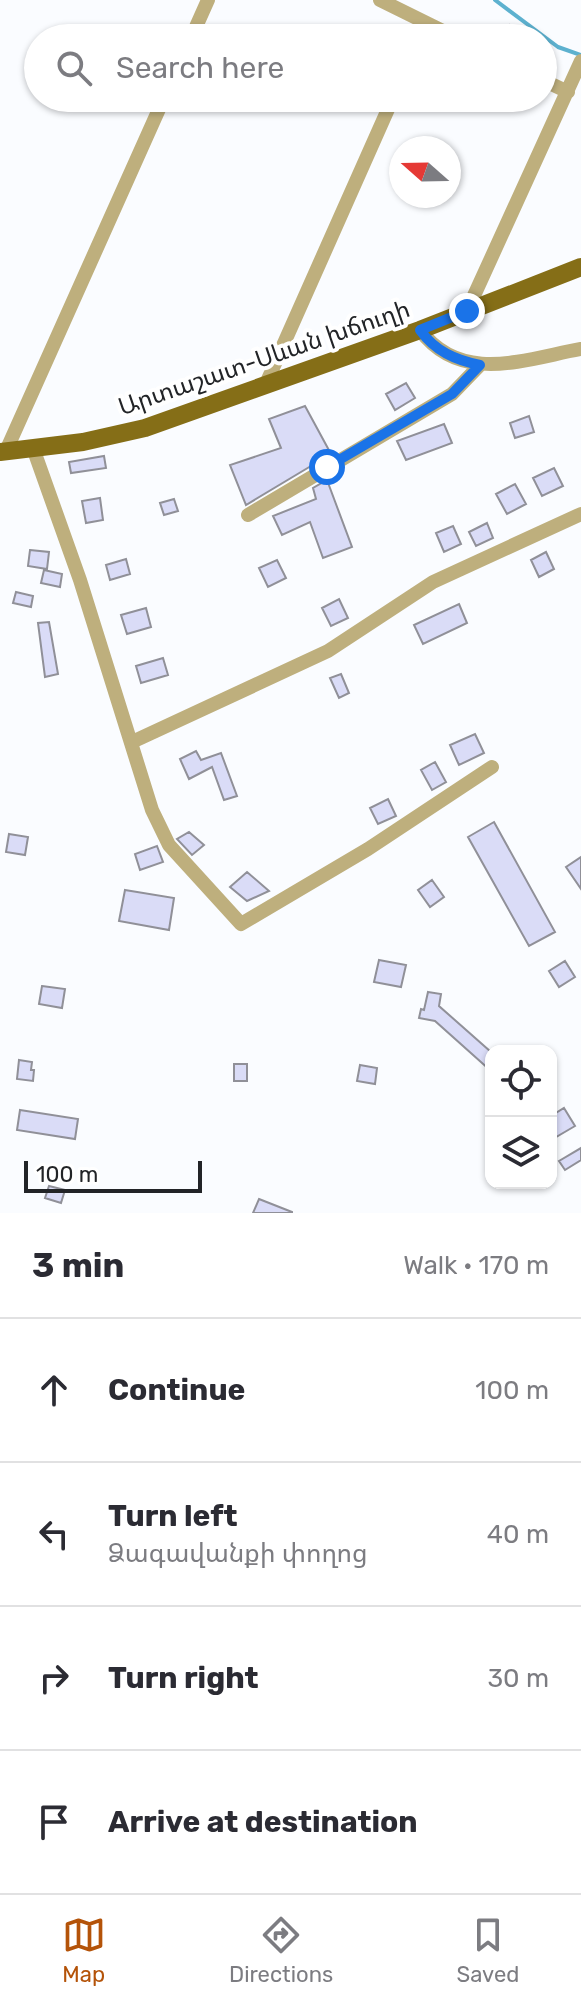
<!DOCTYPE html>
<meta charset="utf-8">
<style>
:root{--surface:#fff;--page:#f7f7f7;--text:#2b2b33;--muted:#7c7c81;--line:#e1e1e2;--accent:#b45309}
body{margin:0;font-family:Rubik,"Noto Sans Armenian",sans-serif;background:var(--page);color:var(--text)}
.controls{position:absolute;right:24px;bottom:24px;display:grid;overflow:hidden;border-radius:16px;box-shadow:0 2px 6px #0004}
.controls button{width:72px;height:72px;display:grid;place-items:center;padding:0;border:0;border-bottom:2px solid var(--line);background:var(--surface);color:var(--text);font:40px sans-serif}
.compass{position:absolute;left:389px;top:136px;width:72px;height:72px;border-radius:50%;background:var(--surface);box-shadow:0 2px 6px #0004;rotate:290deg}
.scale{position:absolute;left:24px;bottom:20px;width:178px;box-sizing:border-box;padding-left:8px;border:4px solid #222427;border-top:0;font-size:22px;line-height:28px;white-space:nowrap;color:#222427;-webkit-text-stroke:6px #fff;paint-order:stroke}
.stop{position:absolute;width:24px;height:24px;margin:-18px;border:6px solid #1a73e8;border-radius:50%;background:#fff}
.stop.end{background:#1a73e8;border-color:#fff;box-shadow:0 2px 8px #0008}
.list{margin:0;padding:0;list-style:none}
h2{display:flex;justify-content:space-between;align-items:center;height:104px;margin:0;padding:0 32px;font-size:34px}
h2 small{font-size:26px;font-weight:400;color:var(--muted)}
.list li{display:grid;grid-template-columns:52px 1fr auto;gap:24px;align-items:center;box-sizing:border-box;height:144px;padding:0 32px;border-top:2px solid var(--line)}
.list b{display:block;font-size:30px;white-space:nowrap}
.list p{margin:0;font-size:26px;white-space:nowrap;color:var(--muted)}
.list em{font-size:26px;font-style:normal;color:var(--muted)}
.icon{flex:none;width:44px;height:44px;fill:none;stroke:currentColor;stroke-width:2;stroke-linecap:round;stroke-linejoin:round}
.map{position:relative;flex:none;width:581px;height:1213px;overflow:hidden}
.search{position:absolute;background:var(--surface);box-shadow:0 2px 6px #0004;left:24px;right:24px;top:24px;height:88px;display:flex;align-items:center;gap:20px;box-sizing:border-box;padding:0 28px;border-radius:44px;color:var(--muted);font-size:30px}
.sheet{height:680px;background:var(--surface)}
nav{display:flex;justify-content:space-around;align-items:center;box-sizing:border-box;height:112px;border-top:2px solid var(--line);background:var(--surface);font-size:22px;color:var(--muted)}
nav a{display:grid;justify-items:center;gap:4px}
nav .on{color:var(--accent)}
.map>svg:first-child{display:block}
.lines{fill:none;stroke-linecap:round;stroke-linejoin:round}
.stream{stroke:#5db1cf;stroke-width:4}
.building{fill:#dadcf7;stroke:#909098;stroke-width:2}
.minor{stroke:#beaf7d;stroke-width:14}
.major{stroke:#856e17;stroke-width:18}
.route{stroke:#1a73e8;stroke-width:10}
.labels{text-anchor:middle;stroke-width:8;stroke-linejoin:round;paint-order:stroke}
.street-label{font-size:24px;fill:#222427;stroke:#fff}
</style>
<div class="map">
<svg width="581" height="1213" viewBox="0 0 581 1213">
<rect width="100%" height="100%" fill="#fafcff"/>
<g class="lines">
<path class="stream" d="M 495,0 L 558,47 L 581,55"/>
</g>
<path class="building" d="M 510,25 L 539,38 L 504,38 Z
M 406,383 L 415,398 L 395,410 L 386,394 Z
M 305,406 L 331,454 L 246,505 L 230,465 L 281,448 L 269,419 Z
M 529,416 L 534,432 L 515,438 L 510,423 Z
M 444,424 L 452,443 L 406,460 L 397,441 Z
M 104,456 L 106,468 L 71,473 L 69,462 Z
M 554,468 L 563,486 L 542,496 L 533,478 Z
M 327,480 L 352,547 L 323,558 L 310,522 L 282,535 L 273,516 L 316,499 L 313,488 Z
M 515,484 L 526,504 L 507,514 L 496,494 Z
M 100,498 L 103,520 L 86,523 L 82,501 Z
M 174,499 L 178,511 L 164,515 L 160,503 Z
M 487,523 L 493,538 L 476,546 L 469,532 Z
M 453,526 L 461,544 L 444,552 L 436,533 Z
M 30,550 L 49,552 L 47,569 L 28,566 Z
M 546,552 L 554,569 L 539,577 L 531,560 Z
M 126,559 L 130,574 L 110,580 L 106,565 Z
M 277,560 L 286,578 L 268,587 L 259,568 Z
M 44,570 L 62,574 L 60,587 L 41,583 Z
M 16,592 L 33,596 L 31,607 L 13,603 Z
M 339,599 L 348,618 L 331,626 L 322,608 Z
M 459,604 L 467,623 L 423,644 L 414,625 Z
M 146,608 L 151,627 L 127,634 L 121,615 Z
M 49,622 L 58,674 L 45,677 L 38,623 Z
M 163,658 L 168,675 L 141,683 L 136,666 Z
M 341,674 L 349,693 L 339,698 L 330,678 Z
M 475,734 L 484,753 L 459,765 L 450,745 Z
M 196,751 L 201,760 L 221,753 L 237,796 L 224,800 L 212,767 L 189,779 L 180,759 Z
M 435,762 L 446,782 L 432,790 L 421,770 Z
M 388,799 L 396,816 L 378,824 L 370,808 Z
M 494,822 L 555,932 L 529,946 L 468,837 Z
M 189,832 L 204,845 L 192,855 L 177,839 Z
M 9,834 L 28,837 L 25,855 L 6,852 Z
M 157,846 L 163,862 L 140,870 L 135,854 Z
M 581,857 L 581,889 L 566,867 Z
M 247,872 L 269,891 L 247,901 L 230,887 Z
M 432,880 L 444,897 L 430,907 L 418,890 Z
M 125,890 L 174,898 L 169,930 L 119,921 Z
M 379,960 L 406,965 L 401,987 L 374,982 Z
M 565,961 L 575,977 L 559,987 L 549,971 Z
M 42,986 L 65,989 L 62,1008 L 39,1004 Z
M 428,992 L 441,994 L 439,1006 L 491,1052 L 491,1071 L 435,1021 L 419,1018 L 421,1009 L 424,1010 Z
M 19,1060 L 32,1062 L 31,1070 L 34,1070 L 33,1081 L 17,1079 Z
M 234,1064 L 247,1064 L 247,1081 L 234,1081 Z
M 360,1065 L 377,1068 L 375,1084 L 357,1081 Z
M 564,1108 L 575,1126 L 551,1140 L 551,1116 Z
M 20,1110 L 78,1119 L 75,1139 L 17,1130 Z
M 581,1148 L 581,1160 L 565,1170 L 559,1161 Z
M 49,1186 L 65,1190 L 61,1203 L 45,1198 Z
M 259,1199 L 292,1212 L 292,1213 L 253,1213 Z"/>
<g class="lines">
<path class="minor" d="M 380,0 L 457,38
M 191,38 L 208,0
M 419,38 L 426,23
M 543,80 L 568,92
M 467,311 L 581,61
M 420,330 C 461,385 525,359 581,349
M 265,386 L 393,98
M 33,448 L 80,580 L 152,810 L 169,845 L 241,924 L 368,849 L 492,767
M 6,451 L 164,98
M 248,515 L 452,394 L 480,365
M 132,742 L 328,651 L 433,582 L 581,514"/>
<path class="major" d="M 0,452 L 83,442 L 145,428 L 420,330 L 581,267"/>
</g>
<g class="lines">
<path class="route" d="M 327,467 L 452,394 L 480,365 C 455,360 435,351 420,330 L 467,311"/>
</g>
<g class="labels">
<g class="street-label">
<text transform="translate(264 358) rotate(-19)" y="8">Արտաշատ-Սևան խճուղի</text>
</g>
</g>
</svg>
<div class="controls">
<button><svg class="icon" aria-label="locate" viewBox="0 0 24 24"><circle cx="12" cy="12" r="6"/><path d="M12 2v4M12 18v4M2 12h4M18 12h4"/></svg></button>
<button><svg class="icon" aria-label="layers" viewBox="0 0 24 24"><path d="M12 4l9 5-9 5-9-5zM3 14l9 5 9-5"/></svg></button>
</div>
<svg class="compass" viewBox="-18 -18 36 36"><path d="M0-13l5 13h-10z" fill="#e53935"/><path d="M0 13l5-13h-10z" fill="#7c7c81"/></svg>
<div class="scale">100 m</div>
<div class="stop" style="left:327px;top:467px"></div>
<div class="stop end" style="left:467px;top:311px"></div>
<div class="search"><svg class="icon" aria-label="search" viewBox="0 0 24 24"><circle cx="10" cy="10" r="6"/><path d="M15 15l6 6"/></svg>Search here</div>
</div>
<section class="sheet">
<h2>3 min<small>Walk · 170 m</small></h2>
<ul class="list">
<li><svg class="icon" aria-label="ahead" viewBox="0 0 24 24"><path d="M12 20V5M6 11l6-6 6 6"/></svg><div><b>Continue</b></div><em>100 m</em></li>
<li><svg class="icon" aria-label="left" viewBox="0 0 24 24"><path d="M17 20v-9H6M10 6l-5 5 5 5"/></svg><div><b>Turn left</b><p>Ձագավանքի փողոց</p></div><em>40 m</em></li>
<li><svg class="icon" aria-label="right" viewBox="0 0 24 24"><path d="M7 20v-9h11M14 6l5 5-5 5"/></svg><div><b>Turn right</b></div><em>30 m</em></li>
<li><svg class="icon" aria-label="arrive" viewBox="0 0 24 24"><path d="M6 21V4h12l-3 4 3 4H6"/></svg><div><b>Arrive at destination</b></div></li>
</ul>
</section>
<nav>
<a class="on"><svg class="icon" aria-label="map" viewBox="0 0 24 24"><path d="M3 6l6-2 6 2 6-2v14l-6 2-6-2-6 2zM9 4v14M15 6v14"/></svg>Map</a>
<a><svg class="icon" aria-label="directions" viewBox="0 0 24 24"><path d="M12 3l9 9-9 9-9-9zM9 14v-3h6M13 9l2 2-2 2"/></svg>Directions</a>
<a><svg class="icon" aria-label="saved" viewBox="0 0 24 24"><path d="M7 4h10v16l-5-4-5 4z"/></svg>Saved</a>
</nav>
